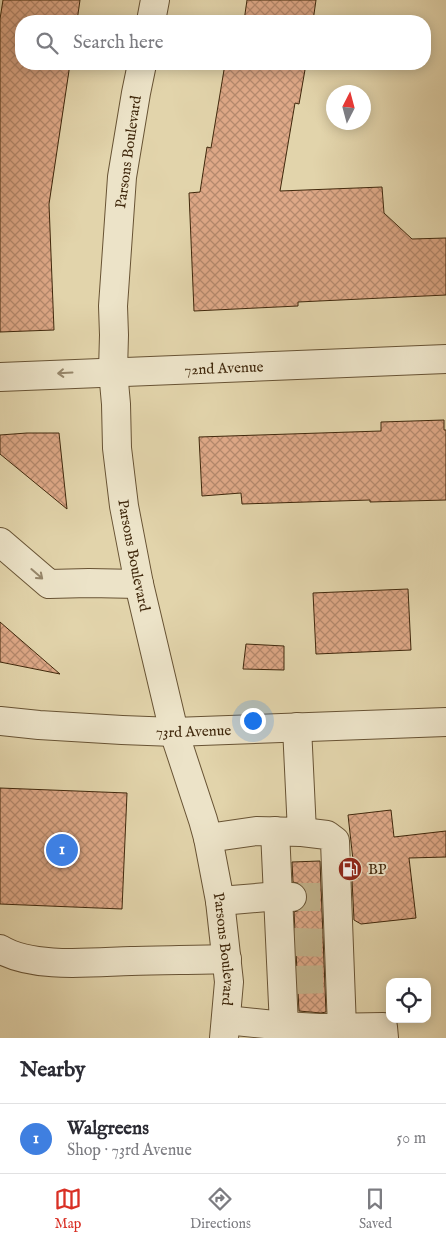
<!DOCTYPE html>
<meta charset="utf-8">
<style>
:root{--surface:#fff;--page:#f2f2f3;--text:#2b2b33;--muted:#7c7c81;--line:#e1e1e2;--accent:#d93025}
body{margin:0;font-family:"IM FELL English",serif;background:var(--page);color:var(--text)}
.controls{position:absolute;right:15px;bottom:15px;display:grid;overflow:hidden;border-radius:10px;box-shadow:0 2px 12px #0003}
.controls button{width:45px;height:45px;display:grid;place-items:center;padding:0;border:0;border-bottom:1px solid var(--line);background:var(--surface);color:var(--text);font:25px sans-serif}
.compass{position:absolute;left:326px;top:85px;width:45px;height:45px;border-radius:50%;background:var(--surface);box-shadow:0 2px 12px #0003;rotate:6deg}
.you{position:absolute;left:252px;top:720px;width:18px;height:18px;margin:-12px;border:4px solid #fff;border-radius:50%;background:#1a73e8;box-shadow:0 0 0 8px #1a73e833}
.badge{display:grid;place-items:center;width:32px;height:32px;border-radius:50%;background:var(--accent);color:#fff;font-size:16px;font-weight:700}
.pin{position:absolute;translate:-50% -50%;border:2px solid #fff;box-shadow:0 1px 5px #0006}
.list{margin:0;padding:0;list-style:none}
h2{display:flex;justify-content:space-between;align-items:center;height:65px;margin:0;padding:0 20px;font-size:21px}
h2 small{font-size:16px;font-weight:400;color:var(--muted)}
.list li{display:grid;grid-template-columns:32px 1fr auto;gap:15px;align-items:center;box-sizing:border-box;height:70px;padding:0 20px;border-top:1px solid var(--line)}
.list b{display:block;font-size:19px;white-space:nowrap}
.list p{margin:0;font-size:16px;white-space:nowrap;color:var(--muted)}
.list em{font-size:16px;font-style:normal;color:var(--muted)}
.icon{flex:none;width:28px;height:28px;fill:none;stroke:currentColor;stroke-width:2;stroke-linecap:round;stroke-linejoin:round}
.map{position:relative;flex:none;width:446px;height:1038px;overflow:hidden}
.search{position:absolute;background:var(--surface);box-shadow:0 2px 12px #0003;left:15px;right:15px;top:15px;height:55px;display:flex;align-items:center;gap:12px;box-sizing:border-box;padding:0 18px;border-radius:20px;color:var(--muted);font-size:19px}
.sheet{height:135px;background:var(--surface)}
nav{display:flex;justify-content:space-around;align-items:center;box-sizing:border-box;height:70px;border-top:1px solid var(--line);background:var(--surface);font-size:14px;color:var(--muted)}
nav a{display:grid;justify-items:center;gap:2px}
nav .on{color:var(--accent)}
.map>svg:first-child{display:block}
.building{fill:url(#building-cross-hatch);stroke:#40280c}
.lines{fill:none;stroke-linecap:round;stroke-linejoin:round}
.minor-tunnel{stroke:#c2b28b;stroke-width:28;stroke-dasharray:28 14;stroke-linecap:butt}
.minor-casing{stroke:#685334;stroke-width:30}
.minor{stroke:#ece3c8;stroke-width:28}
.oneway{stroke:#96866a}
.labels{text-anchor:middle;stroke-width:4;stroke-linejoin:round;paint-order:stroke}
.street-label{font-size:15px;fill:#40280c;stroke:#ece3c8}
.poi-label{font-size:15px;fill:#40280c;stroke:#ece3c8;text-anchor:start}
</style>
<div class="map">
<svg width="446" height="1038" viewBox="0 0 446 1038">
<defs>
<pattern id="building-cross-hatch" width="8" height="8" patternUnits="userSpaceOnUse" patternTransform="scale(1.25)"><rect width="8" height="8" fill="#dea887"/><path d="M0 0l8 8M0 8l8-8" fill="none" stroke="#b5896d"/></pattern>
</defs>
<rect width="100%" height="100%" fill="#e2d4ab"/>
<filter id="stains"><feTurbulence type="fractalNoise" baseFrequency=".004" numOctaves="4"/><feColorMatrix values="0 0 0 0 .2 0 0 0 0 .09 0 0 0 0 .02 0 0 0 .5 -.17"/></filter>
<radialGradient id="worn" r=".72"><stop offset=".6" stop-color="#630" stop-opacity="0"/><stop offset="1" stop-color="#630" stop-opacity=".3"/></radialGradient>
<path class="building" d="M 3,0 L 80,0 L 77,21 L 21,21 L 21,64 L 70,64 L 49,204 L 54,330 L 0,332 L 0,19 Z
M 247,0 L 316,0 L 313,21 L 244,21 Z
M 225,64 L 306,64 L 299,104 L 295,103 L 280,191 L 382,187 L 384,213 L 412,239 L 446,238 L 446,295 L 298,302 L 298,306 L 194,311 L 189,193 L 200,192 L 207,147 L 211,148 Z
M 444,420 L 444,430 L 446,430 L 446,500 L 370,502 L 370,500 L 242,504 L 241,493 L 202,496 L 199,437 L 381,431 L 381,422 Z
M 27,433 L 59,433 L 67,509 L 0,454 L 0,435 Z
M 408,589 L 411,650 L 316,654 L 313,593 Z
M 0,622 L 60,674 L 0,662 Z
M 246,644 L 284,646 L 284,670 L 243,669 Z
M 0,788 L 127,793 L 122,909 L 0,904 Z
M 391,810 L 394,837 L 446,831 L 446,857 L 409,858 L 416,918 L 361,924 L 354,920 L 351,860 L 353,860 L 348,815 Z
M 320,861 L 326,1012 L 321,1013 L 299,1011 L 294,912 L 300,910 L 305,905 L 308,897 L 305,889 L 300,884 L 293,882 L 292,862 Z"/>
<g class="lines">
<path class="minor-tunnel" d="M 292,897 L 329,897
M 294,942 L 330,943
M 295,980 L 331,979"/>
<g class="minor-casing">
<g id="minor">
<path d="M 151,21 L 155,0"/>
<path id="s1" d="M 142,64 L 136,93 L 122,177 L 113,306 L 114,335 L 113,371 L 116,404 L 117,448 L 124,506 L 139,584 L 174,732 L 203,820 L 208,838 L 220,901 L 229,982 L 224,1038"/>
<path id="s2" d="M 0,377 L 446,359"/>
<path d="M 0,542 L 49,584 L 89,583 L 139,584"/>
<path id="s3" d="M 0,721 L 39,725 L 122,730 L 174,732 L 446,722"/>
<path d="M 275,831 L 284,1026"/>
<path d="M 302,832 L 327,835 L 335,841 L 342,1028"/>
<path d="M 208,838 L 256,831 L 302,832 L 297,727"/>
<path d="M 220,901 L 267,897 L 292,897"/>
<path d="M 0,949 C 33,969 94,962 131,961 C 163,960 195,960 227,959"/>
<path d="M 226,1020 L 284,1026 L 319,1028"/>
<path d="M 323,1028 L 383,1027 L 384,1038"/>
</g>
</g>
<use href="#minor" class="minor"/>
</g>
<defs><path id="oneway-shaft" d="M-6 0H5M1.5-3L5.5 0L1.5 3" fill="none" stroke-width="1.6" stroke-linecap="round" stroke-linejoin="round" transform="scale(1.25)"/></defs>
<g class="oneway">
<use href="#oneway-shaft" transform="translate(65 373) rotate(177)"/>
<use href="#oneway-shaft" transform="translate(37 574) rotate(41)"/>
</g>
<defs>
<g id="fuel-disc" transform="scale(1.25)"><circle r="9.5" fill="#8f2418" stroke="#ece3c8"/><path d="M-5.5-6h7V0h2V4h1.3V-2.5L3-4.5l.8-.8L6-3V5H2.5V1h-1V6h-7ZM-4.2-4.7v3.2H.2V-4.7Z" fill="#fff"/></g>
</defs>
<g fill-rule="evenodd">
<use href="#fuel-disc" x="350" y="869"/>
</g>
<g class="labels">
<g class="street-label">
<text transform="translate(128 152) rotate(-82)" y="5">Parsons Boulevard</text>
<text dy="5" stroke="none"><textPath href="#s2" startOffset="224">72nd Avenue</textPath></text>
<text dy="5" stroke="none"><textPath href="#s1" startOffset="495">Parsons Boulevard</textPath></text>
<text dy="5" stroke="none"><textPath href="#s3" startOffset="194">73rd Avenue</textPath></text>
<text dy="5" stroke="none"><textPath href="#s1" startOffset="900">Parsons Boulevard</textPath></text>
</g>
<g class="poi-label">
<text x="368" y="874">BP</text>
</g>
</g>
<rect width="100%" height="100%" filter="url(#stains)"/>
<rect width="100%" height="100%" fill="url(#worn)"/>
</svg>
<div class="controls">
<button><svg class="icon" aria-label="locate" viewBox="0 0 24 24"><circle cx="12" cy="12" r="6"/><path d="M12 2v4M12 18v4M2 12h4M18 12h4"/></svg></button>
</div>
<svg class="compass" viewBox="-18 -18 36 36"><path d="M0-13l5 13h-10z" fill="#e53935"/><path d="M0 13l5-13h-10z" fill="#7c7c81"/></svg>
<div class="you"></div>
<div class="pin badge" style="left:62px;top:850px;background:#3f7fe0">1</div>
<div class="search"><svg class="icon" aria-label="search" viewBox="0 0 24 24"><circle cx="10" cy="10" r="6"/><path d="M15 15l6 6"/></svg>Search here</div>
</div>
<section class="sheet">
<h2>Nearby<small></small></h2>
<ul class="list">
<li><span class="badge" style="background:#3f7fe0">1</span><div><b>Walgreens</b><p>Shop · 73rd Avenue</p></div><em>50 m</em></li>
</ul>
</section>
<nav>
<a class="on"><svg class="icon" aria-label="map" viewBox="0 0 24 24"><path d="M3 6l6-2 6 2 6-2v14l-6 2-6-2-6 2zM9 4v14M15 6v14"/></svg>Map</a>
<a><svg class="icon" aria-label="directions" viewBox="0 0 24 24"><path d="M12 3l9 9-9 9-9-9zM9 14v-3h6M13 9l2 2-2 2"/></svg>Directions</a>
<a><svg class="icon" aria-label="saved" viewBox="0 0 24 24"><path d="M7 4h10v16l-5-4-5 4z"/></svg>Saved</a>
</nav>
